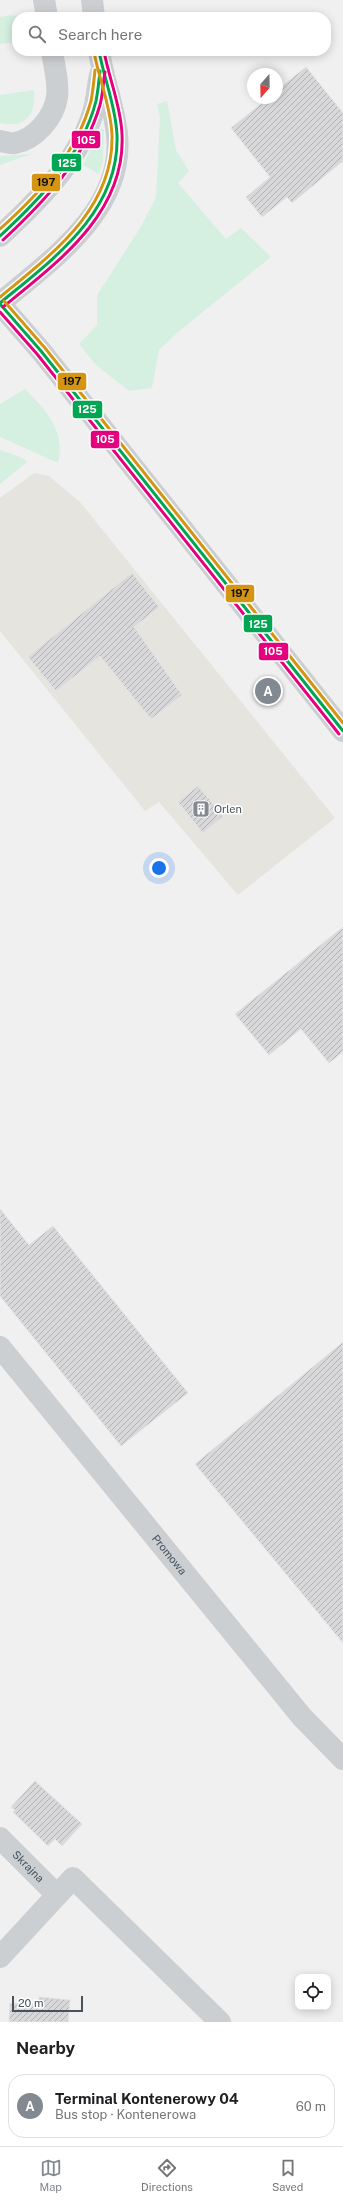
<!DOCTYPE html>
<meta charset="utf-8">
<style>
:root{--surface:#fff;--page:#f6f6f6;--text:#202124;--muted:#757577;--line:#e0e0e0;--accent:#828990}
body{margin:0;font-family:"Public Sans",sans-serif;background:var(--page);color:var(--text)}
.controls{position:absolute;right:12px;bottom:12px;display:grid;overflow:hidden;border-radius:8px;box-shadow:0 2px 10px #0003}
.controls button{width:36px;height:36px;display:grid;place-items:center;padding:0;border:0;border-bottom:1px solid var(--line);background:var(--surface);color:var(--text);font:20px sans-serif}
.compass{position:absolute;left:247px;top:68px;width:36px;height:36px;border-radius:50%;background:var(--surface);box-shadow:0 2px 10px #0003;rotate:200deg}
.scale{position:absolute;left:12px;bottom:10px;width:71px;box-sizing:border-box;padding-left:4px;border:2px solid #47525d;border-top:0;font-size:11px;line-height:14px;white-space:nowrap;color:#47525d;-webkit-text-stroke:3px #fff;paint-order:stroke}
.you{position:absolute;left:159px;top:868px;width:14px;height:14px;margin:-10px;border:3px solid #fff;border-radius:50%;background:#1a73e8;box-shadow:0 0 0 6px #1a73e833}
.badge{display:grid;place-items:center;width:26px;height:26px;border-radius:50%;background:var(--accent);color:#fff;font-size:13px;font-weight:700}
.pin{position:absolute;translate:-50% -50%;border:2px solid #fff;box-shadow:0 1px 4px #0006}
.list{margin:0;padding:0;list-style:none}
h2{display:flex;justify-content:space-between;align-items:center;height:52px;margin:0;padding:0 16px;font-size:17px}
h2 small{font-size:13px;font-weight:400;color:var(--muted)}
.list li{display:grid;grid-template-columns:26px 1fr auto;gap:12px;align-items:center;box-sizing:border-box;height:64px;margin:0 8px 8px;padding:0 8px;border:1px solid var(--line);border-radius:16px}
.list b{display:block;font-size:15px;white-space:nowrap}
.list p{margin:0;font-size:13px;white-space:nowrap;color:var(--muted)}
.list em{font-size:13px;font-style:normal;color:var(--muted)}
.icon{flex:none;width:22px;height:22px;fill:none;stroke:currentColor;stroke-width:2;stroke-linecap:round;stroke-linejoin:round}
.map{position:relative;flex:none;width:343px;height:2022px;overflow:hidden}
.search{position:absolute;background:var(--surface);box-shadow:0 2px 10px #0003;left:12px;right:12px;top:12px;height:44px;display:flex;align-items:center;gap:10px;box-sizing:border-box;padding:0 14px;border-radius:16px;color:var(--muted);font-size:15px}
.sheet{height:124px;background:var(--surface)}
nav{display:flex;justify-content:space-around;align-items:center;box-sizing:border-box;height:56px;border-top:1px solid var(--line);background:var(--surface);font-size:11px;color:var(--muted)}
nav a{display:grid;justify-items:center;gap:2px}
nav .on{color:var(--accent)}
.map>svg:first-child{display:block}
.commercial{fill:#e5e4de}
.green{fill:#d5efe0}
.building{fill:url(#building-hatch);stroke:#e2e2e3}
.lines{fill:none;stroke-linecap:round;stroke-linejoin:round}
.minor{stroke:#cccfd1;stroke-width:22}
.bus-1-casing{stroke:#fff;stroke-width:6}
.bus-2-casing{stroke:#fff;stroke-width:6}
.bus-3-casing{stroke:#fff;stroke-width:6}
.bus-1{stroke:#00a651;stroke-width:3}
.bus-2{stroke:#e5007d;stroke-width:3}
.bus-3{stroke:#d49513;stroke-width:3}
.labels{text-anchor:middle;stroke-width:3;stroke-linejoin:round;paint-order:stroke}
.poi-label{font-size:11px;fill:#47525d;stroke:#fff;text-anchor:start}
.street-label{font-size:11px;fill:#47525d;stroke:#fff}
.line-badge{stroke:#fff;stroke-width:1.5}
.badge-label{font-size:11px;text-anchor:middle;font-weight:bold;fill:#fff}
.pale-badge-label{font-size:11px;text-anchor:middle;font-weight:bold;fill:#111}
</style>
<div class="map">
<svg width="343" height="2022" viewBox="0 0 343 2022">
<defs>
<pattern id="building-hatch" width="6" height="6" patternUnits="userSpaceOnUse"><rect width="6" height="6" fill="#d8d8db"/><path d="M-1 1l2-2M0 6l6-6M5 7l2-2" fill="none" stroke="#b1b2b5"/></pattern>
</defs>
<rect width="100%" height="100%" fill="#f1f0f0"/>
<path class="commercial" d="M 34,473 L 49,476 L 80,502 L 335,818 L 238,895 L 159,802 L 145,811 L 0,631 L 0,498 Z"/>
<path class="green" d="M 11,15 L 18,17 L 17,42 L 0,44 L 0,17 Z
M 34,90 C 36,114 26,129 0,123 L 0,95 Z
M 167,101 L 176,150 L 189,171 L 178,183 L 226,239 L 241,228 L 271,257 L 178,332 L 159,350 L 152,388 L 129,391 L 96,365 L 79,344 L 97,325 L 97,295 L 139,230 L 156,197 L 160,117 L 157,104 Z
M 104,129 L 103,161 L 99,174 L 83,165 L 100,130 Z
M 32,154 L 0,165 L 0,156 Z
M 25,389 C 46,410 66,431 58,463 L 0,437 L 0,404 Z
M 0,450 L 23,458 L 27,462 L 0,484 Z"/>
<path class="building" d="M 306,67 L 343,113 L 343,161 L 292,203 L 287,197 L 262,217 L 246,197 L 270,177 L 231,128 L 268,98 L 277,98 L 277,90 Z
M 132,573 L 159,607 L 134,627 L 182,695 L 151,719 L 100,656 L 56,691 L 28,657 Z
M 198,786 L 223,816 L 203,833 L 178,802 Z
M 343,927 L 343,1052 L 329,1063 L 301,1029 L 269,1055 L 235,1014 Z
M 0,1209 L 29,1245 L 53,1226 L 188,1393 L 121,1446 L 0,1296 Z
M 343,1342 L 343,1643 L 195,1464 Z
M 35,1781 L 82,1824 L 62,1846 L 55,1839 L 48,1846 L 13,1812 L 15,1810 L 11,1807 Z
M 39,1997 L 70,2000 L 68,2022 L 9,2022 L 10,2003 L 38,2005 Z"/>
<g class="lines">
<g class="minor">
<path d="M 44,0 L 47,17"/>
<path d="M 92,0 L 94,17"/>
<path d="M 0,141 C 5,142 11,144 15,143 C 36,139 54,117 57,97 C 59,82 54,66 52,51"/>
<path d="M 0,236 C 38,201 83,157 95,105 C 97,95 98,85 100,75"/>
<path d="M 0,303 C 51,260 125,210 117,134 C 114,106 103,79 99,51"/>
<path d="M 0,304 L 41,351 L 343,731"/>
<path id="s1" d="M 0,1347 L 302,1717 L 343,1759"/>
<path id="s2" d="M 0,1838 L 57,1895"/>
<path d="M 0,1957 L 73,1878 L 220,2022"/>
</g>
<g class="bus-1-casing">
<path id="bus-1" d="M 0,236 C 40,199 82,156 96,101 C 98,91 99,81 100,71
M 0,303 C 53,259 120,212 117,135 C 116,107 104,79 99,51
M 0,304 L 41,351 L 343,731"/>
</g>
<g class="bus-2-casing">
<path id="bus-2" d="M 3,240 C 44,202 84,160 100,105 C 103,94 103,83 105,72
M 3,307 C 58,262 126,213 122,134 C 121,106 109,79 104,51
M 0,312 L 37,354 L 339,734"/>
</g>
<g class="bus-3-casing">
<path id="bus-3" d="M 0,229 C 39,194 77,153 91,101 C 93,91 94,80 95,70
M 0,297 C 52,254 114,209 112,135 C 111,107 99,79 94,52
M 4,301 L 45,348 L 343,723"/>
</g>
<use href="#bus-1" class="bus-1"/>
<use href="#bus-2" class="bus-2"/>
<use href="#bus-3" class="bus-3"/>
</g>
<defs>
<g id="building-square" transform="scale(0.9)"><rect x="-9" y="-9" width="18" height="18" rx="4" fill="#828990" stroke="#fff"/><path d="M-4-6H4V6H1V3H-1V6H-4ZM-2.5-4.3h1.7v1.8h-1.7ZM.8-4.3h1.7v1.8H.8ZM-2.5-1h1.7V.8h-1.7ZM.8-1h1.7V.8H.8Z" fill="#fff"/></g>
</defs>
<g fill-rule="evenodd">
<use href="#building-square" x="201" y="809"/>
</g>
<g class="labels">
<g class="poi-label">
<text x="214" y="813">Orlen</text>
</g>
<g class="street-label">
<text dy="4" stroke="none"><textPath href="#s1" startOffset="268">Promowa</textPath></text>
<text dy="4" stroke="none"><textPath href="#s2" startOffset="40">Skrajna</textPath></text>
</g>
</g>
<g class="line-badge">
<rect x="71" y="130" width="30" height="19" rx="4" fill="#e5007d"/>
<rect x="51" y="153" width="31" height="19" rx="4" fill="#00a651"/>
<rect x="31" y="173" width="30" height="19" rx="4" fill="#d49513"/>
<rect x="57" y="372" width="30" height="19" rx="4" fill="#d49513"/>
<rect x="72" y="400" width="31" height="19" rx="4" fill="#00a651"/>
<rect x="90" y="430" width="30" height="19" rx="4" fill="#e5007d"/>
<rect x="225" y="584" width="30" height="19" rx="4" fill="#d49513"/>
<rect x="243" y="614" width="30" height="19" rx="4" fill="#00a651"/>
<rect x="258" y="642" width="31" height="19" rx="4" fill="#e5007d"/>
</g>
<g class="badge-label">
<text x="86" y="144">105</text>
<text x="67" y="167">125</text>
<text x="87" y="413">125</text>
<text x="105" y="443">105</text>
<text x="258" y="628">125</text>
<text x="273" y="655">105</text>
</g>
<g class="pale-badge-label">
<text x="46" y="186">197</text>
<text x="72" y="385">197</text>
<text x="240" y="597">197</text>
</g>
</svg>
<div class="controls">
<button><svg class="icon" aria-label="locate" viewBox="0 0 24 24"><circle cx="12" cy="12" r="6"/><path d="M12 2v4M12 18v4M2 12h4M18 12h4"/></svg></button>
</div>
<svg class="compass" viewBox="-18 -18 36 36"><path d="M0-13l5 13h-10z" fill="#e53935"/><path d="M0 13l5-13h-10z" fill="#757577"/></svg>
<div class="scale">20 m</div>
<div class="you"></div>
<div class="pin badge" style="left:268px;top:691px">A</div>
<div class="search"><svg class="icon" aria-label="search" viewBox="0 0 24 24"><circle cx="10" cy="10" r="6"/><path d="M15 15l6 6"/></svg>Search here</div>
</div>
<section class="sheet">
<h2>Nearby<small></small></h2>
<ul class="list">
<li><span class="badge">A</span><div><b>Terminal Kontenerowy 04</b><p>Bus stop · Kontenerowa</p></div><em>60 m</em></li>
</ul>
</section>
<nav>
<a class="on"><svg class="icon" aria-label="map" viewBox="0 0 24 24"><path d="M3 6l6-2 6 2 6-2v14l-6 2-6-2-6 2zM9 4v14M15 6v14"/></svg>Map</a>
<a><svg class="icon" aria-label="directions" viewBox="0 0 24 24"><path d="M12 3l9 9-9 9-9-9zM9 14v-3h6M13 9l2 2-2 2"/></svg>Directions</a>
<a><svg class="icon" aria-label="saved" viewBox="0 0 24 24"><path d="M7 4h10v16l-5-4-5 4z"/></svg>Saved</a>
</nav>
